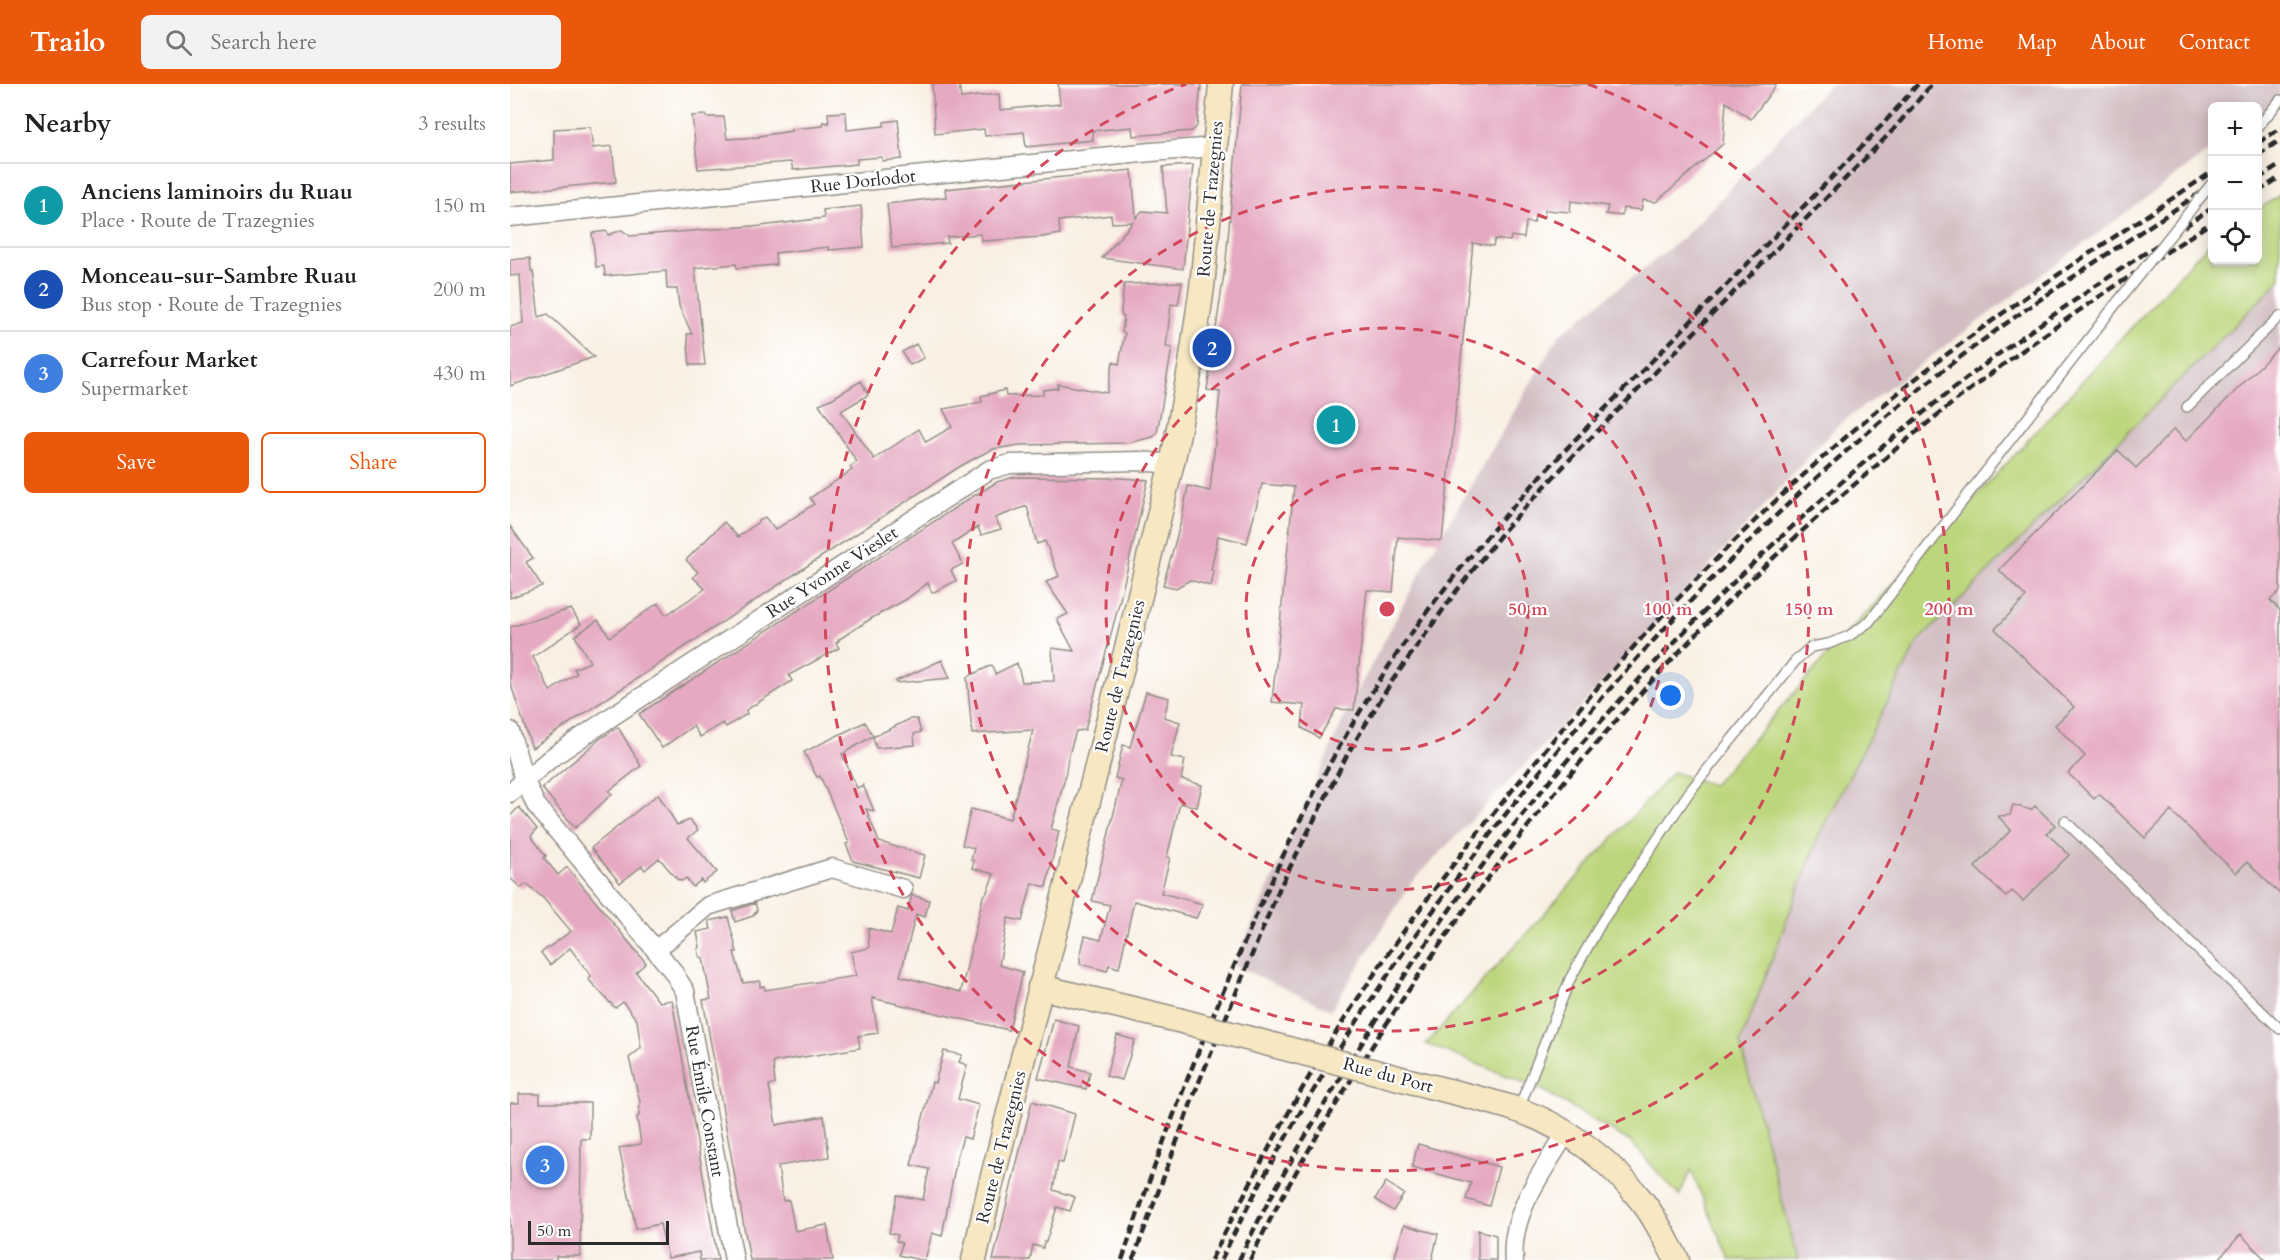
<!DOCTYPE html>
<meta charset="utf-8">
<style>
:root{--surface:#fff;--page:#f2f2f2;--text:#202124;--muted:#757577;--line:#e0e0e0;--accent:#ea580c}
body{margin:0;font-family:Cardo,serif;background:var(--page);color:var(--text)}
.controls{position:absolute;right:18px;top:18px;display:grid;overflow:hidden;border-radius:9px;box-shadow:0 3px 15px #0003}
.controls button{width:54px;height:54px;display:grid;place-items:center;padding:0;border:0;border-bottom:2px solid var(--line);background:var(--surface);color:var(--text);font:30px sans-serif}
.scale{position:absolute;left:18px;bottom:15px;width:141px;box-sizing:border-box;padding-left:6px;border:3px solid #2b2b2b;border-top:0;font-size:16px;line-height:21px;white-space:nowrap;color:#2b2b2b;-webkit-text-stroke:4px #fff;paint-order:stroke}
.you{position:absolute;left:1161px;top:612px;width:21px;height:21px;margin:-15px;border:4px solid #fff;border-radius:50%;background:#1a73e8;box-shadow:0 0 0 9px #1a73e833}
.badge{display:grid;place-items:center;width:39px;height:39px;border-radius:50%;background:var(--accent);color:#fff;font-size:20px;font-weight:700}
.pin{position:absolute;translate:-50% -50%;border:3px solid #fff;box-shadow:0 2px 6px #0006}
.list{margin:0;padding:0;list-style:none}
h2{display:flex;justify-content:space-between;align-items:center;height:78px;margin:0;padding:0 24px;font-size:26px}
h2 small{font-size:20px;font-weight:400;color:var(--muted)}
.list li{display:grid;grid-template-columns:39px 1fr auto;gap:18px;align-items:center;box-sizing:border-box;height:84px;padding:0 24px;border-top:2px solid var(--line)}
.list b{display:block;font-size:22px;white-space:nowrap}
.list p{margin:0;font-size:20px;white-space:nowrap;color:var(--muted)}
.list em{font-size:20px;font-style:normal;color:var(--muted)}
.actions{display:flex;gap:12px;padding:18px 24px}
.actions a{flex:1;padding:14px 0;border:2px solid var(--accent);border-radius:9px;text-align:center;font-size:21px;color:var(--accent)}
.actions .main{background:var(--accent);color:#fff}
.icon{flex:none;width:33px;height:33px;fill:none;stroke:currentColor;stroke-width:2;stroke-linecap:round;stroke-linejoin:round}
.map{position:relative;flex:none;width:1770px;height:1176px;overflow:hidden}
header{display:flex;align-items:center;gap:36px;box-sizing:border-box;height:84px;padding:0 30px;background:var(--accent);color:#fff}
header strong{font-size:28px}
nav{display:flex;gap:33px;margin-inline-start:auto;font-size:21px}
.search{width:420px;height:54px;background:var(--page);display:flex;align-items:center;gap:15px;box-sizing:border-box;padding:0 21px;border-radius:9px;color:var(--muted);font-size:22px}
main{display:flex}
aside{flex:1;background:var(--surface)}
.map>svg:first-child{display:block}
.industrial{fill:#d2bec2}
.grass{fill:#bcd67c;stroke:#748054;stroke-width:1.5}
.building{fill:#e5a9c1}
.lines{fill:none;stroke-linecap:round;stroke-linejoin:round}
.service-casing{stroke:#928e87;stroke-width:12}
.minor-casing{stroke:#928e87;stroke-width:21}
.secondary-casing{stroke:#928e87;stroke-width:27}
.service{stroke:#fff;stroke-width:9}
.minor{stroke:#fff;stroke-width:18}
.secondary{stroke:#f7e8c3;stroke-width:24}
.rail{stroke:#2b2b2b;stroke-width:4.5;stroke-dasharray:9 4.5;stroke-linecap:butt}
.service-bridge-casing{stroke:#928e87;stroke-width:12;stroke-linecap:butt}
.secondary-bridge-casing{stroke:#928e87;stroke-width:27;stroke-linecap:butt}
.service-bridge{stroke:#fff;stroke-width:9}
.secondary-bridge{stroke:#f7e8c3;stroke-width:24}
.ring{fill:none;stroke:#d1495b;stroke-width:3;stroke-dasharray:10 8}
.labels{text-anchor:middle;stroke-width:4.5;stroke-linejoin:round;paint-order:stroke}
.street-label{font-size:18px;fill:#2b2b2b;stroke:#fff}
.centre{fill:#d1495b;stroke:#fff;stroke-width:3}
.ring-label{font-size:18px;text-anchor:middle;font-weight:bold;fill:#d1495b;stroke:#fff;stroke-width:4.5;stroke-linejoin:round;paint-order:stroke}
</style>
<header>
<strong>Trailo</strong>
<div class="search"><svg class="icon" aria-label="search" viewBox="0 0 24 24"><circle cx="10" cy="10" r="6"/><path d="M15 15l6 6"/></svg>Search here</div>
<nav><a>Home</a><a>Map</a><a>About</a><a>Contact</a></nav>
</header>
<main>
<aside>
<h2>Nearby<small>3 results</small></h2>
<ul class="list">
<li><span class="badge" style="background:#0f9aa8">1</span><div><b>Anciens laminoirs du Ruau</b><p>Place · Route de Trazegnies</p></div><em>150 m</em></li>
<li><span class="badge" style="background:#1a4fb4">2</span><div><b>Monceau-sur-Sambre Ruau</b><p>Bus stop · Route de Trazegnies</p></div><em>200 m</em></li>
<li><span class="badge" style="background:#3f7fe0">3</span><div><b>Carrefour Market</b><p>Supermarket</p></div><em>430 m</em></li>
</ul>
<div class="actions"><a class="main">Save</a><a>Share</a></div>
</aside>
<div class="map">
<svg width="1770" height="1176" viewBox="0 0 1770 1176">
<rect width="100%" height="100%" fill="#fff"/>
<filter id="ink" filterUnits="userSpaceOnUse"><feTurbulence type="fractalNoise" baseFrequency=".0167" numOctaves="2"/><feDisplacementMap in="SourceGraphic" scale="12" xChannelSelector="R" yChannelSelector="G"/><feConvolveMatrix kernelMatrix="1 2 1 2 8 2 1 2 1" color-interpolation-filters="sRGB"/></filter>
<filter id="wash" filterUnits="userSpaceOnUse"><feTurbulence type="fractalNoise" baseFrequency=".008" numOctaves="4" result="noise"/><feDisplacementMap in="SourceGraphic" scale="24" xChannelSelector="R" yChannelSelector="G"/><feGaussianBlur stdDeviation="1.35" result="paint"/><feColorMatrix in="noise" values="0 0 0 0 0 0 0 0 0 0 0 0 0 0 0 0 0 1.4 0 .05"/><feComposite in="paint" operator="in"/></filter>
<g filter="url(#wash)">
<rect width="100%" height="100%" fill="#f9f0e3"/>
<path class="industrial" d="M 1320,0 L 1770,0 L 1770,19 L 1748,34 L 1748,22 L 1702,22 L 1702,65 L 1327,342 L 1075,618 L 902,798 L 821,926 L 724,881 L 838,625 L 916,478 L 1049,251 L 1175,152 Z
M 1770,196 L 1770,1176 L 1288,1176 L 1229,954 L 1310,749 L 1408,558 Z"/>
<path class="grass" d="M 1770,111 L 1770,196 L 1408,558 L 1310,749 L 1230,959 L 1288,1176 L 1219,1176 L 1181,1086 L 1169,1112 L 1121,1058 L 1031,1005 L 916,960 L 1163,688 L 1203,701 L 1336,550 L 1499,377 L 1699,159 L 1702,156 L 1702,176 L 1748,176 L 1748,126 Z"/>
<g id="blocks">
<path class="building" d="M 422,0 L 449,0 L 451,14 L 489,10 L 490,26 L 550,20 L 548,0 L 691,0 L 687,42 L 682,47 L 623,52 L 622,43 L 601,45 L 582,47 L 583,56 L 516,63 L 514,48 L 475,52 L 474,45 L 425,50 Z
M 732,0 L 1267,0 L 1241,35 L 1216,18 L 1213,60 L 1146,118 L 1133,116 L 1131,126 L 1113,124 L 1112,132 L 1096,130 L 1098,122 L 1061,117 L 1060,128 L 1035,126 L 1034,133 L 1025,131 L 1024,139 L 1016,138 L 1014,154 L 1001,152 L 1000,157 L 985,155 L 983,162 L 963,159 L 932,457 L 888,453 L 883,508 L 857,506 L 844,626 L 826,625 L 809,654 L 792,644 L 794,621 L 762,618 L 784,403 L 752,400 L 737,459 L 708,452 L 701,486 L 704,487 L 701,502 L 680,496 L 666,504 L 653,501 L 672,434 L 678,402 L 700,407 L 710,308 L 697,306 L 716,176 Z
M 336,28 L 337,46 L 374,42 L 374,38 L 388,36 L 392,75 L 372,77 L 372,73 L 347,75 L 347,80 L 283,86 L 281,78 L 188,85 L 182,32 L 196,31 L 196,33 L 214,33 L 217,55 L 249,53 L 249,52 L 281,47 L 281,45 L 313,42 L 313,38 L 319,39 L 318,29 Z
M 80,43 L 83,64 L 102,62 L 106,98 L 0,108 L 0,80 L 44,76 L 44,45 Z
M 683,81 L 673,185 L 592,174 L 623,138 L 602,139 L 601,131 L 549,137 L 550,150 L 532,153 L 472,157 L 471,150 L 437,153 L 438,159 L 382,164 L 377,120 L 436,113 L 435,105 L 622,86 L 626,134 L 632,127 L 657,129 L 653,83 Z
M 351,122 L 354,163 L 319,166 L 318,163 L 265,169 L 266,181 L 227,184 L 226,180 L 185,184 L 195,281 L 180,281 L 177,250 L 182,250 L 169,222 L 167,205 L 157,205 L 156,187 L 95,192 L 94,182 L 86,183 L 82,149 L 97,147 L 98,151 L 112,146 L 120,152 L 242,142 L 243,143 L 314,134 L 313,126 Z
M 20,174 L 21,187 L 23,187 L 29,233 L 38,230 L 84,273 L 0,302 L 0,243 L 13,239 L 10,191 L 0,192 L 0,176 Z
M 672,198 L 668,221 L 661,220 L 656,263 L 662,264 L 647,349 L 643,353 L 618,359 L 510,361 L 483,365 L 467,373 L 449,383 L 291,486 L 22,664 L 0,598 L 0,543 L 61,525 L 71,540 L 23,573 L 40,607 L 67,589 L 64,585 L 80,578 L 65,552 L 88,536 L 100,553 L 148,519 L 156,531 L 195,505 L 183,493 L 188,488 L 176,476 L 214,438 L 228,453 L 255,433 L 265,446 L 304,420 L 300,414 L 342,386 L 340,383 L 347,378 L 309,320 L 323,314 L 351,297 L 358,311 L 331,327 L 364,375 L 409,345 L 416,358 L 442,343 L 433,325 L 472,318 L 471,312 L 495,306 L 496,312 L 533,311 L 533,306 L 548,304 L 548,300 L 597,309 L 603,278 L 609,280 L 615,249 L 612,248 L 614,233 L 612,232 L 611,228 L 614,200 Z
M 406,260 L 414,274 L 400,281 L 392,268 Z
M 1770,262 L 1770,507 L 1760,516 L 1770,526 L 1770,810 L 1737,778 L 1726,789 L 1661,727 L 1635,754 L 1589,710 L 1584,715 L 1558,689 L 1575,672 L 1545,641 L 1564,623 L 1485,545 L 1516,513 L 1489,486 L 1608,366 L 1626,384 L 1664,345 L 1676,357 Z
M 504,393 L 611,394 L 638,396 L 609,520 L 575,646 L 566,647 L 558,674 L 555,694 L 541,745 L 549,747 L 536,803 L 522,799 L 512,837 L 498,834 L 489,881 L 513,888 L 499,946 L 362,914 L 368,949 L 348,952 L 350,964 L 263,978 L 265,1000 L 259,1001 L 266,1041 L 314,1032 L 319,1073 L 268,1082 L 273,1117 L 279,1116 L 285,1147 L 317,1141 L 323,1176 L 240,1176 L 193,916 L 201,915 L 193,874 L 190,873 L 188,865 L 190,863 L 187,848 L 201,845 L 199,837 L 218,833 L 227,868 L 224,868 L 233,899 L 250,897 L 250,903 L 254,902 L 255,906 L 346,892 L 341,868 L 359,864 L 358,844 L 381,850 L 388,824 L 398,827 L 402,811 L 419,816 L 415,833 L 406,830 L 390,892 L 451,908 L 473,812 L 476,810 L 484,790 L 462,784 L 464,777 L 461,776 L 464,764 L 452,761 L 461,725 L 500,735 L 523,646 L 462,650 L 457,593 L 482,581 L 485,590 L 507,579 L 512,598 L 544,597 L 542,564 L 564,567 L 547,535 L 558,530 L 536,498 L 549,492 L 535,457 L 527,460 L 517,422 L 485,434 L 491,445 L 471,451 L 468,443 L 442,460 L 453,480 L 441,486 L 446,497 L 422,509 L 418,499 L 395,516 L 362,534 L 328,556 L 329,557 L 326,559 L 329,564 L 279,591 L 282,597 L 236,626 L 237,630 L 216,643 L 213,639 L 190,653 L 183,642 L 152,664 L 129,630 L 457,416 L 487,398 Z
M 0,442 L 23,474 L 16,478 L 32,502 L 0,514 Z
M 432,576 L 440,594 L 386,599 L 386,597 Z
M 636,608 L 659,614 L 654,633 L 670,638 L 661,673 L 675,676 L 671,695 L 692,701 L 687,723 L 670,719 L 657,773 L 660,774 L 651,809 L 693,820 L 686,834 L 624,817 L 609,884 L 599,881 L 597,887 L 570,880 L 570,873 L 575,852 L 591,856 L 600,821 L 582,817 L 612,696 L 605,694 L 613,661 L 620,663 Z
M 400,635 L 407,635 L 411,648 L 404,650 L 405,661 L 366,664 L 363,653 Z
M 355,638 L 363,652 L 332,670 L 347,704 L 353,701 L 364,727 L 356,725 L 369,758 L 415,771 L 409,794 L 343,777 L 336,760 L 339,759 L 310,692 L 307,693 L 294,668 Z
M 108,643 L 131,682 L 99,707 L 102,710 L 65,744 L 32,704 L 91,654 Z
M 148,710 L 167,741 L 180,736 L 188,746 L 178,754 L 207,788 L 193,799 L 191,796 L 183,803 L 176,794 L 172,797 L 167,795 L 149,774 L 135,786 L 132,782 L 110,799 L 81,764 Z
M 1503,721 L 1521,726 L 1525,722 L 1545,741 L 1537,749 L 1559,771 L 1513,817 L 1502,807 L 1496,813 L 1465,783 L 1501,746 L 1488,732 L 1500,731 Z
M 9,723 L 27,745 L 21,752 L 36,772 L 34,774 L 48,791 L 57,783 L 136,879 L 126,888 L 149,918 L 162,916 L 208,1176 L 190,1176 L 189,1168 L 158,1174 L 150,1140 L 126,1145 L 109,1064 L 131,1060 L 127,1033 L 129,1032 L 130,1018 L 119,974 L 131,964 L 127,936 L 113,918 L 105,924 L 78,895 L 81,892 L 60,864 L 40,881 L 31,869 L 61,847 L 33,814 L 16,800 L 11,804 L 0,794 L 0,732 Z
M 245,819 L 247,826 L 243,832 L 225,838 L 222,827 Z
M 544,935 L 569,942 L 561,983 L 580,988 L 576,1005 L 528,994 Z
M 607,951 L 625,956 L 612,996 L 596,992 Z
M 434,967 L 452,971 L 449,978 L 457,981 L 448,1015 L 469,1021 L 460,1055 L 453,1053 L 447,1073 L 432,1152 L 422,1149 L 415,1176 L 410,1176 L 389,1171 L 392,1159 L 386,1157 L 388,1151 L 379,1149 L 387,1111 L 413,1116 L 419,1085 L 401,1081 L 422,998 L 425,999 Z
M 9,1010 L 30,1010 L 30,1019 L 80,1019 L 80,1055 L 71,1055 L 70,1172 L 46,1172 L 46,1176 L 0,1176 L 0,1019 L 9,1019 Z
M 522,1017 L 565,1030 L 553,1079 L 548,1078 L 543,1106 L 565,1113 L 560,1127 L 547,1123 L 536,1158 L 534,1158 L 533,1164 L 523,1161 L 520,1176 L 483,1176 Z
M 908,1060 L 989,1083 L 979,1122 L 956,1115 L 961,1099 L 902,1083 Z
M 876,1098 L 894,1110 L 883,1127 L 865,1115 Z
M 894,1141 L 928,1150 L 922,1176 L 884,1176 Z
M 968,1146 L 986,1151 L 986,1176 L 968,1176 Z
M 1731,1150 L 1741,1161 L 1756,1176 L 1708,1176 Z"/>
</g>
</g>
<g filter="url(#ink)">
<use href="#blocks" fill-opacity="0" stroke="#928e87" stroke-width="1.5"/>
<g class="lines">
<g class="service-casing">
<path id="service" d="M 1748,43 L 1770,16
M 1677,323 L 1770,232
M 1555,737 L 1770,945
M 1009,1024 L 1060,895 L 1091,839 L 1180,707 L 1287,575 L 1301,563 L 1318,560 L 1339,552 L 1359,538 L 1609,216"/>
</g>
<g class="minor-casing">
<path id="minor" d="M 0,133 L 641,68 L 705,63
M 0,647 L 14,695 L 26,721 L 162,886 L 175,907 L 224,1176
M 0,709 L 41,674 L 104,631 L 479,386 L 500,380 L 629,377 L 662,380
M 146,866 L 198,822 L 322,784 L 393,805
M 1004,1176 C 999,1130 1034,1086 1056,1049"/>
</g>
<g class="secondary-casing">
<path id="secondary" d="M 530,903 L 668,936
M 915,1001 C 946,1009 978,1016 1008,1026 C 1058,1043 1103,1079 1135,1121 C 1147,1137 1157,1158 1167,1176
M 464,1176 L 479,1108 L 623,540 L 664,370 L 681,280 L 692,203 L 711,0"/>
</g>
<use href="#service" class="service"/>
<use href="#minor" class="minor"/>
<use href="#secondary" class="secondary"/>
<path class="rail" d="M 1748,59 L 1770,44
M 1748,71 L 1770,56
M 1748,95 L 1770,81
M 1748,108 L 1770,93
M 612,1176 C 648,1068 689,961 735,857 C 774,765 818,675 873,591 C 948,475 1043,377 1140,279 C 1218,199 1297,120 1374,39 L 1408,0
M 623,1176 L 687,1003 L 770,803 L 838,669 L 882,597 L 945,509 L 996,444 L 1065,370 L 1383,46 L 1422,0
M 701,1176 C 748,1082 798,988 857,901 C 900,836 947,774 996,714 C 1122,555 1263,406 1423,281 C 1513,211 1608,151 1702,88
M 711,1176 C 788,1017 887,870 995,731 C 1122,570 1266,419 1427,291 C 1515,222 1610,162 1702,101
M 729,1176 C 760,1110 798,1047 836,985 C 874,923 913,861 957,802 C 1095,617 1259,452 1439,308 C 1523,241 1614,184 1702,124
M 740,1176 C 771,1111 808,1049 846,988 C 985,763 1158,559 1359,388 C 1419,336 1482,287 1547,242 C 1598,206 1651,172 1702,138"/>
<g class="service-bridge-casing">
<path id="service-bridge" d="M 1609,216 L 1702,99"/>
</g>
<g class="secondary-bridge-casing">
<path id="secondary-bridge" d="M 668,936 L 915,1001"/>
</g>
<use href="#service-bridge" class="service-bridge"/>
<use href="#secondary-bridge" class="secondary-bridge"/>
</g>
</g>
<g class="ring">
<circle cx="877" cy="525" r="141"/>
<circle cx="877" cy="525" r="281"/>
<circle cx="877" cy="525" r="422"/>
<path d="M1078 0A562 562 0 1 1 676 0"/>
</g>
<g class="labels">
<g class="street-label">
<text transform="translate(353 97) rotate(-6)" y="6">Rue Dorlodot</text>
<text transform="translate(700 115) rotate(-85)" y="6">Route de Trazegnies</text>
<text transform="translate(322 488) rotate(-33)" y="6">Rue Yvonne Vieslet</text>
<text transform="translate(610 592) rotate(-76)" y="6">Route de Trazegnies</text>
<text transform="translate(878 991) rotate(15)" y="6">Rue du Port</text>
<text transform="translate(195 1017) rotate(80)" y="6">Rue Émile Constant</text>
<text transform="translate(491 1063) rotate(-76)" y="6">Route de Trazegnies</text>
</g>
</g>
<circle cx="877" cy="525" r="9" class="centre"/>
<g class="ring-label">
<text x="1018" y="531">50 m</text>
<text x="1158" y="531">100 m</text>
<text x="1299" y="531">150 m</text>
<text x="1439" y="531">200 m</text>
</g>
</svg>
<div class="controls">
<button>+</button>
<button>−</button>
<button><svg class="icon" aria-label="locate" viewBox="0 0 24 24"><circle cx="12" cy="12" r="6"/><path d="M12 2v4M12 18v4M2 12h4M18 12h4"/></svg></button>
</div>
<div class="scale">50 m</div>
<div class="you"></div>
<div class="pin badge" style="left:826px;top:341px;background:#0f9aa8">1</div>
<div class="pin badge" style="left:702px;top:264px;background:#1a4fb4">2</div>
<div class="pin badge" style="left:35px;top:1081px;background:#3f7fe0">3</div>
</div>
</main>
